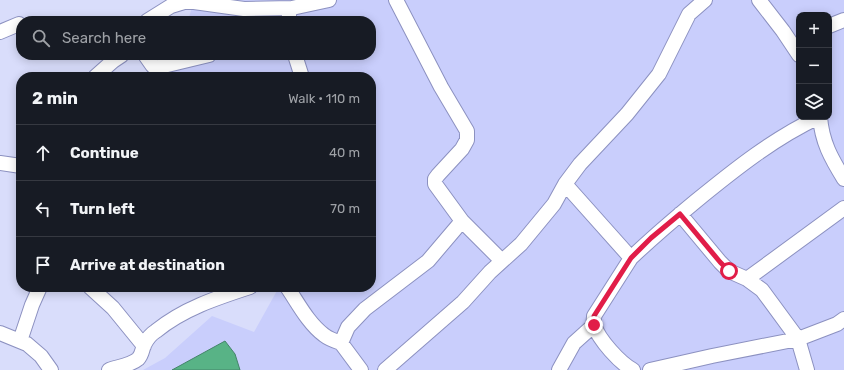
<!DOCTYPE html>
<meta charset="utf-8">
<style>
:root{--surface:#171b24;--page:#242831;--text:#f1f3f6;--muted:#9ea1a6;--line:#363941}
body{margin:0;font-family:Rubik,sans-serif;background:var(--page);color:var(--text)}
.controls{position:absolute;right:12px;top:12px;display:grid;overflow:hidden;border-radius:8px;box-shadow:0 2px 10px #0003}
.controls button{width:36px;height:36px;display:grid;place-items:center;padding:0;border:0;border-bottom:1px solid var(--line);background:var(--surface);color:var(--text);font:20px sans-serif}
.stop{position:absolute;width:12px;height:12px;margin:-9px;border:3px solid #e11d48;border-radius:50%;background:#fff}
.stop.end{background:#e11d48;border-color:#fff;box-shadow:0 1px 4px #0008}
.list{margin:0;padding:0;list-style:none}
h2{display:flex;justify-content:space-between;align-items:center;height:52px;margin:0;padding:0 16px;font-size:17px}
h2 small{font-size:13px;font-weight:400;color:var(--muted)}
.list li{display:grid;grid-template-columns:26px 1fr auto;gap:12px;align-items:center;box-sizing:border-box;height:56px;padding:0 16px;border-top:1px solid var(--line)}
.list b{display:block;font-size:15px;white-space:nowrap}
.list em{font-size:13px;font-style:normal;color:var(--muted)}
.icon{flex:none;width:22px;height:22px;fill:none;stroke:currentColor;stroke-width:2;stroke-linecap:round;stroke-linejoin:round}
.map{position:relative;flex:none;width:844px;height:370px;overflow:hidden}
.search{position:absolute;background:var(--surface);box-shadow:0 2px 10px #0003;left:16px;top:16px;width:360px;height:44px;display:flex;align-items:center;gap:10px;box-sizing:border-box;padding:0 14px;border-radius:16px;color:var(--muted);font-size:15px}
.panel{position:absolute;background:var(--surface);box-shadow:0 2px 10px #0003;left:16px;top:72px;width:360px;height:220px;border-radius:16px}
.map>svg:first-child{display:block}
.built{fill:#c9cefc;fill-rule:evenodd}
.water{fill:#58b386;stroke:#44846a}
.lines{fill:none;stroke-linecap:round;stroke-linejoin:round}
.street-casing{stroke:#8c91c0;stroke-width:16}
.street{stroke:#fff;stroke-width:14}
.route{stroke:#e11d48;stroke-width:5}
</style>
<div class="map">
<svg width="844" height="370" viewBox="0 0 844 370">
<rect width="100%" height="100%" fill="#d9ddfb"/>
<path class="built" d="M 194,0 L 844,0 L 844,370 L 143,370 L 165,358 L 212,316 L 254,332 L 279,287 L 371,287 L 371,77 L 172,77 L 178,55 L 371,55 L 371,21 L 188,21 ZM 799,15 L 829,15 L 829,117 L 799,117 Z"/>
<path class="water" d="M 225,341 L 235,354 L 240,370 L 172,370 Z"/>
<g class="lines">
<g class="street-casing">
<path id="street" d="M 759,0 L 783,31 L 799,55
M 147,21 L 171,6 L 184,2 L 194,2 L 244,9 L 292,8
M 289,21 L 289,13 L 292,8 L 329,0
M 829,26 L 844,20
M 0,32 L 19,24
M 145,55 L 152,65 L 155,68 L 209,55
M 295,55 L 302,77
M 95,77 L 113,61 L 122,55
M 820,117 C 822,142 831,158 844,179
M 0,163 L 21,166
M 565,184 L 631,258 C 652,238 673,220 696,201 C 734,170 774,138 819,117
M 462,221 L 502,261
M 631,258 L 594,316 C 594,319 593,322 594,325 C 599,340 620,363 633,370
M 747,279 L 844,208
M 90,287 L 113,308 L 144,346
M 287,287 C 298,303 308,323 324,335 C 329,339 335,341 341,343
M 0,333 L 27,344 L 41,356 L 51,370
M 20,341 L 32,305 L 40,287
M 109,370 C 117,367 131,365 138,359 C 142,355 142,350 144,345 C 146,341 151,334 156,331 C 183,309 216,298 250,287
M 361,370 L 341,343 L 348,327 L 365,309 L 428,261 L 462,221 L 435,184 L 435,179 L 438,175 L 462,149 L 467,140 L 467,131 L 441,87 L 396,0
M 385,370 L 463,302 L 490,272 L 521,244 L 554,204 L 565,184 L 580,164 L 627,114 L 659,74 L 689,14 L 705,0
M 559,370 L 574,343 L 594,325
M 650,370 L 712,356 L 798,339 L 762,290 L 747,279 L 729,271 L 720,262 L 680,214
M 807,370 L 798,339 L 837,324 L 844,319"/>
</g>
<use href="#street" class="street"/>
</g>
<g class="lines">
<path class="route" d="M 594,325 L 594,316 L 631,258 L 651,238 L 680,214 L 720,262 L 729,271"/>
</g>
</svg>
<div class="controls">
<button>+</button>
<button>−</button>
<button><svg class="icon" aria-label="layers" viewBox="0 0 24 24"><path d="M12 4l9 5-9 5-9-5zM3 14l9 5 9-5"/></svg></button>
</div>
<div class="stop" style="left:729px;top:271px"></div>
<div class="stop end" style="left:594px;top:325px"></div>
<div class="search"><svg class="icon" aria-label="search" viewBox="0 0 24 24"><circle cx="10" cy="10" r="6"/><path d="M15 15l6 6"/></svg>Search here</div>
<section class="panel">
<h2>2 min<small>Walk · 110 m</small></h2>
<ul class="list">
<li><svg class="icon" aria-label="ahead" viewBox="0 0 24 24"><path d="M12 20V5M6 11l6-6 6 6"/></svg><div><b>Continue</b></div><em>40 m</em></li>
<li><svg class="icon" aria-label="left" viewBox="0 0 24 24"><path d="M17 20v-9H6M10 6l-5 5 5 5"/></svg><div><b>Turn left</b></div><em>70 m</em></li>
<li><svg class="icon" aria-label="arrive" viewBox="0 0 24 24"><path d="M6 21V4h12l-3 4 3 4H6"/></svg><div><b>Arrive at destination</b></div></li>
</ul>
</section>
</div>
